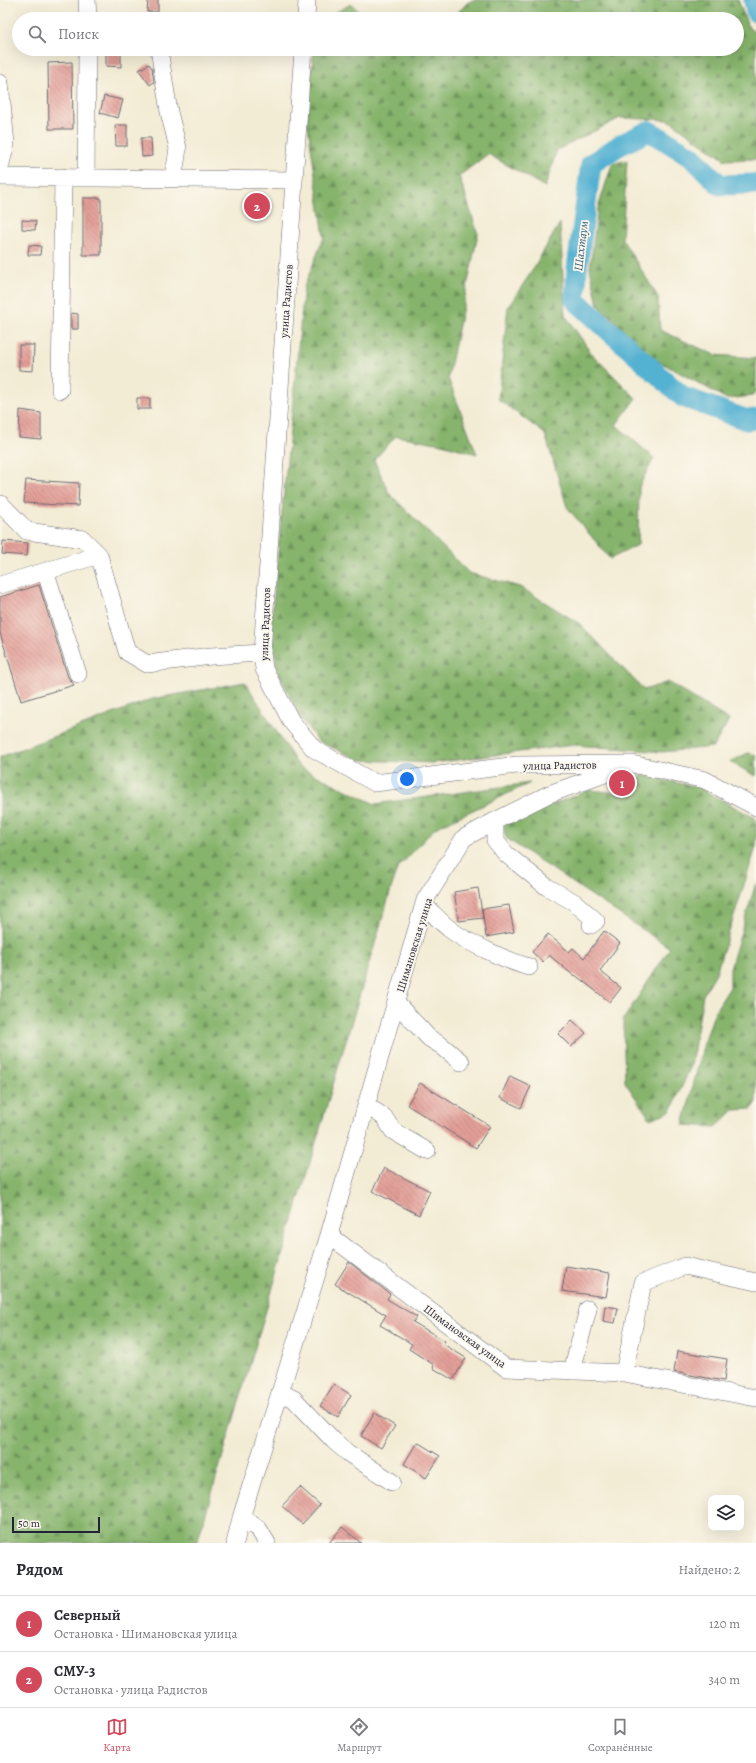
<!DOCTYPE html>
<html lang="ru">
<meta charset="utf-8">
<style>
:root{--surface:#fff;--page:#f7f7f7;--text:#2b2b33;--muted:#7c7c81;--line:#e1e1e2;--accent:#d1495b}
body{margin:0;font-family:Alegreya,serif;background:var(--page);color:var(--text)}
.controls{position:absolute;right:12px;bottom:12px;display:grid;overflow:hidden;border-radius:8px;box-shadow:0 4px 16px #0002}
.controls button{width:36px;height:36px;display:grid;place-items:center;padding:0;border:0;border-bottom:1px solid var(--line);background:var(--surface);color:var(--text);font:20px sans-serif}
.scale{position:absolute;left:12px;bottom:10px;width:88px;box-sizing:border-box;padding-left:4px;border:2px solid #22223b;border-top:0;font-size:11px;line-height:14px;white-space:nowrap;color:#22223b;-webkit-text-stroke:3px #fbf7ec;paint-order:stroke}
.you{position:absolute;left:407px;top:779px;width:14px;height:14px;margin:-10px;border:3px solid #fff;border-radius:50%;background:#1a73e8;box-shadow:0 0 0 6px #1a73e833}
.badge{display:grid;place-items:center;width:26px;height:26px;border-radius:50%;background:var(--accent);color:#fff;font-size:13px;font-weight:700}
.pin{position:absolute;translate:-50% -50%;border:2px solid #fff;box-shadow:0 1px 4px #0006}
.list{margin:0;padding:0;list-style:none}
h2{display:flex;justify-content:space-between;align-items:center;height:52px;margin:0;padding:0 16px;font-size:17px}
h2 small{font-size:13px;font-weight:400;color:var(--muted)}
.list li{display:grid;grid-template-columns:26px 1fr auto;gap:12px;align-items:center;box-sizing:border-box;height:56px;padding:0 16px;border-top:1px solid var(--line)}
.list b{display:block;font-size:15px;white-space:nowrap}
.list p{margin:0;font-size:13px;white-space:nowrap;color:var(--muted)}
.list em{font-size:13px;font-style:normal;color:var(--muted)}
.icon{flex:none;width:22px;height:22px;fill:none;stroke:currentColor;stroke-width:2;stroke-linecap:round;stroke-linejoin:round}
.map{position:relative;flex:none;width:756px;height:1543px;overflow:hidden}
.search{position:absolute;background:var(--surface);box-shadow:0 4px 16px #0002;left:12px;right:12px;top:12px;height:44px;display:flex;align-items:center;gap:10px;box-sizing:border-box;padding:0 14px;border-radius:22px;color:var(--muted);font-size:15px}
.sheet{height:164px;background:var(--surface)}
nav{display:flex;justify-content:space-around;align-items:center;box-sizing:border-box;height:56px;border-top:1px solid var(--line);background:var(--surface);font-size:11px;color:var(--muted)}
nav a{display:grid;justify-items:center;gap:2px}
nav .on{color:var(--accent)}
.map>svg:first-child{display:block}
.forest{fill:url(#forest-firs);stroke:#546b54}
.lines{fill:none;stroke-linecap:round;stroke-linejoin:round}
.river{stroke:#53b1d2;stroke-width:21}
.building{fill:url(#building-back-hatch)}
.minor-casing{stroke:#6b6971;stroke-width:18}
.minor{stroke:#fff;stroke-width:17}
.labels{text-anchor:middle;stroke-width:3.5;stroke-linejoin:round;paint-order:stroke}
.street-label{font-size:11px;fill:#22223b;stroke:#fbf7ec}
.water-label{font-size:12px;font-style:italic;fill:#365b77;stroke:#fbf7ec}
</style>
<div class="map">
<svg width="756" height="1543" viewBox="0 0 756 1543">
<defs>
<pattern id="forest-firs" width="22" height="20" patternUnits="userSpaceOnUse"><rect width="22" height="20" fill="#86b46c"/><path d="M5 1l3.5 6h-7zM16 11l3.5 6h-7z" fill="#6d925a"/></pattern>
<pattern id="building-back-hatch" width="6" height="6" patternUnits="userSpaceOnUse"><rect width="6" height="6" fill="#e39f98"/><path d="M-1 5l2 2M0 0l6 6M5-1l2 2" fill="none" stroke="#b8817d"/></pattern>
</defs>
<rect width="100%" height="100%" fill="#fbf7ec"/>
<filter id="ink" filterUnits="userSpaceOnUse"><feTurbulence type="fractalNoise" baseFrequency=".025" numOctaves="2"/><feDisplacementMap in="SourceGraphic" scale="8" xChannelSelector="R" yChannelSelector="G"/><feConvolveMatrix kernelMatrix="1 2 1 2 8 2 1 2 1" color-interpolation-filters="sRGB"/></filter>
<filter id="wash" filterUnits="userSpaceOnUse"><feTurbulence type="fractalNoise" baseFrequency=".012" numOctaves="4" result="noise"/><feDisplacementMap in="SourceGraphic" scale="16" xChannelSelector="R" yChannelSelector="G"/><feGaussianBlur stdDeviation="0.9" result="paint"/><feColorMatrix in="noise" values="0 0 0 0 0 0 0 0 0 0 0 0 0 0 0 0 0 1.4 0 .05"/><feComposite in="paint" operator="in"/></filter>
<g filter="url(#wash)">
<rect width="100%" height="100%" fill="#f3ecd5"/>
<path class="forest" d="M 473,0 L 738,0 L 749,28 L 756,33 L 756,159 L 725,160 L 669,120 L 620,118 L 557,150 L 545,187 L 488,154 L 459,176 L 478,234 L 448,378 L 477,454 L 442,444 L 396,436 L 374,460 L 389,493 L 469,573 L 520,587 L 580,624 L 644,690 L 668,682 L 729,720 L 713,747 L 663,752 L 574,745 L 433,763 L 360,760 L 318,741 L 299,715 L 277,669 L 271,625 L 304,287 L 324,237 L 307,119 L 314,49 L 737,49 L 737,19 L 451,19 L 467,3 Z
M 351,4 L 367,19 L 324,19 Z
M 627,160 L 622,239 L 658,297 L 660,330 L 715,355 L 755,358 L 756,357 L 756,392 L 752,396 L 727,399 L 653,358 L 598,305 L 590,268 L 598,208 L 612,164 Z
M 560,223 L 565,315 L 592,354 L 636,398 L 616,425 L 654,458 L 639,487 L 638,545 L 610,559 L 567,507 L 545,434 L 498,399 L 508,307 L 530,274 Z
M 245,682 L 299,767 L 375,804 L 530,783 L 435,828 L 397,869 L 197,1543 L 0,1543 L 0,757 L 152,699 Z
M 748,753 L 756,755 L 756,776 L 730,762 Z
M 641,775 L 698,787 L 755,818 L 756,821 L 756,847 L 716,973 L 703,995 L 691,1066 L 671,1111 L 650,1119 L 625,1082 L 623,1020 L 670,948 L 506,838 L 503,824 L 589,790 L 630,794 Z
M 756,883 L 756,1104 L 752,1109 L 734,1110 L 716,1127 L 683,1125 L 704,1043 L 715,1011 L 730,987 L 730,968 Z"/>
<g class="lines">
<path class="river" d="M 754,0 L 756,12
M 756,184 L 720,185 L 691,156 L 649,131 L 620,145 L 591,164 L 577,269 L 575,300 L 683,397 L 747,420 L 756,419"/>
</g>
<g id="blocks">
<path class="building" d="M 148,0 L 158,0 L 158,12 L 147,12 Z
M 106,49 L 121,49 L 121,67 L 106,66 Z
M 72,62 L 73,129 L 49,129 L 48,63 Z
M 149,64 L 152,68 L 154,82 L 150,85 L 139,70 Z
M 104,96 L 123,100 L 118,118 L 100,113 Z
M 115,125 L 127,125 L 127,146 L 116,146 Z
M 141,138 L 151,138 L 152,156 L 142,157 Z
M 83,198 L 101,198 L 101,255 L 83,255 Z
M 22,220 L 36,221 L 35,230 L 22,229 Z
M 29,245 L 41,246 L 40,255 L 28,255 Z
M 71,313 L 78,314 L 78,329 L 71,329 Z
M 19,345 L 34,345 L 33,371 L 19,370 Z
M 137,398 L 150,398 L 150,409 L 137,409 Z
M 20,410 L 41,413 L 41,439 L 19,437 Z
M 26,480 L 79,483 L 78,506 L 24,503 Z
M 3,541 L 28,543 L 27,556 L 2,554 Z
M 39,585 L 68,677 L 74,685 L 21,701 L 0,633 L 0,597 Z
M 478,888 L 483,918 L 459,921 L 454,892 Z
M 509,905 L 514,932 L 486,937 L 482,909 Z
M 604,931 L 620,943 L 600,971 L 621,988 L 610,1002 L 575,975 L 574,976 L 549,955 L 543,962 L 532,952 L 548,934 L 569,952 L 573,948 L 584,958 Z
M 572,1020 L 586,1033 L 571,1047 L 558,1034 Z
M 510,1076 L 531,1086 L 521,1108 L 500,1098 Z
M 420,1083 L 490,1126 L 476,1148 L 407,1105 Z
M 384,1168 L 430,1191 L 419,1215 L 372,1191 Z
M 349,1262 L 390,1294 L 387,1299 L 417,1317 L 413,1322 L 445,1341 L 443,1344 L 466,1358 L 453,1380 L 433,1368 L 434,1365 L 409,1349 L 412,1344 L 380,1325 L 386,1315 L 335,1284 Z
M 566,1266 L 610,1273 L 606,1297 L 562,1291 Z
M 605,1306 L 618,1308 L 615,1323 L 603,1321 Z
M 677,1351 L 727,1359 L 724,1381 L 674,1372 Z
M 334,1384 L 351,1395 L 338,1417 L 320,1406 Z
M 374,1413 L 395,1426 L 381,1448 L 361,1436 Z
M 417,1442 L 440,1456 L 426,1478 L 404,1464 Z
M 300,1487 L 320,1505 L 302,1524 L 282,1506 Z
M 342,1527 L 361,1543 L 329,1543 Z"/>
</g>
</g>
<g filter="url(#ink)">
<use href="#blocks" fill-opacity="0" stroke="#6b6971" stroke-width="1"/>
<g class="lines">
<g class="minor-casing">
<path id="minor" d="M 87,0 L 88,19
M 306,19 L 307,0
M 159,49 L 169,112 L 178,148 L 176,162 L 172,179
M 303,49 L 262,653 L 264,669 L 291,721 L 314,749 L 375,783 L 517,765 L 632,764 L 705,780 L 756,807
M 0,83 L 6,144 L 0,167
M 0,177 L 294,180
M 86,178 L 87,49
M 60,390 L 63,177
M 1,504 L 27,531 L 83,539 L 99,555 L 127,652 L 147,664 L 211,656 L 262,653
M 46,573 L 78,674
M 0,585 L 99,555
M 495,821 L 495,840 L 506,854 L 547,887 L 574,902 L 596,921 L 591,925
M 424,905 C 433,913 441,923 451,930 C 466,942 510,962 529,967
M 396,1003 L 429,1038 L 442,1046 L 461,1062
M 366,1105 L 384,1117 L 393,1131 L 427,1151
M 329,1235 L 506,1368 L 624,1373
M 756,1282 L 685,1266 L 643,1283 L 624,1373 L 756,1398
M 572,1371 L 588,1309
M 280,1392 L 294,1399 L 334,1441 L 348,1453 L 392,1482
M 241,1518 L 258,1528 L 267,1543
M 235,1543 L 241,1518 L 329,1235 L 425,900 L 464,838 L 495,821 L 549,794 L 619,769"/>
</g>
<use href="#minor" class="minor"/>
</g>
</g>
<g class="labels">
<g class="street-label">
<text transform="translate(286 301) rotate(-86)" y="4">улица Радистов</text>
<text transform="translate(265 624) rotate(-88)" y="4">улица Радистов</text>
<text transform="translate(560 765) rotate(-1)" y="4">улица Радистов</text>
<text transform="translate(414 945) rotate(-73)" y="4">Шимановская улица</text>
<text transform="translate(465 1336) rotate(36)" y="4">Шимановская улица</text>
</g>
<g class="water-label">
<text transform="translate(581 246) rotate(-83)" y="4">Шахтаум</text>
</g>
</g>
</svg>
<div class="controls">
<button><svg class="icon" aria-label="layers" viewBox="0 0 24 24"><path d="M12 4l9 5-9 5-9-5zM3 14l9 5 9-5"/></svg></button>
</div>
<div class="scale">50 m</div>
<div class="you"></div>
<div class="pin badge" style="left:622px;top:783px">1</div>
<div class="pin badge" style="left:257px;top:206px">2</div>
<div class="search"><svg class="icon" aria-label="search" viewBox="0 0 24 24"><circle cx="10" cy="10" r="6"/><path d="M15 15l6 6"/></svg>Поиск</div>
</div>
<section class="sheet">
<h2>Рядом<small>Найдено: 2</small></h2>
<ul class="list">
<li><span class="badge">1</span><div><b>Северный</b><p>Остановка · Шимановская улица</p></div><em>120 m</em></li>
<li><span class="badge">2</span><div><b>СМУ-3</b><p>Остановка · улица Радистов</p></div><em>340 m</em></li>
</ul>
</section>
<nav>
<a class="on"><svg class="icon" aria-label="map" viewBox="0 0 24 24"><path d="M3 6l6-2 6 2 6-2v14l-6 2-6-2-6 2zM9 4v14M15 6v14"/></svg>Карта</a>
<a><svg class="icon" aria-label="directions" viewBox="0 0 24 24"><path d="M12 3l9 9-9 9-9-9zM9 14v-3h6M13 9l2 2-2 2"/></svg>Маршрут</a>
<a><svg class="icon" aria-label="saved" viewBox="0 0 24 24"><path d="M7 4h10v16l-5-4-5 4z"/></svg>Сохранённые</a>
</nav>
